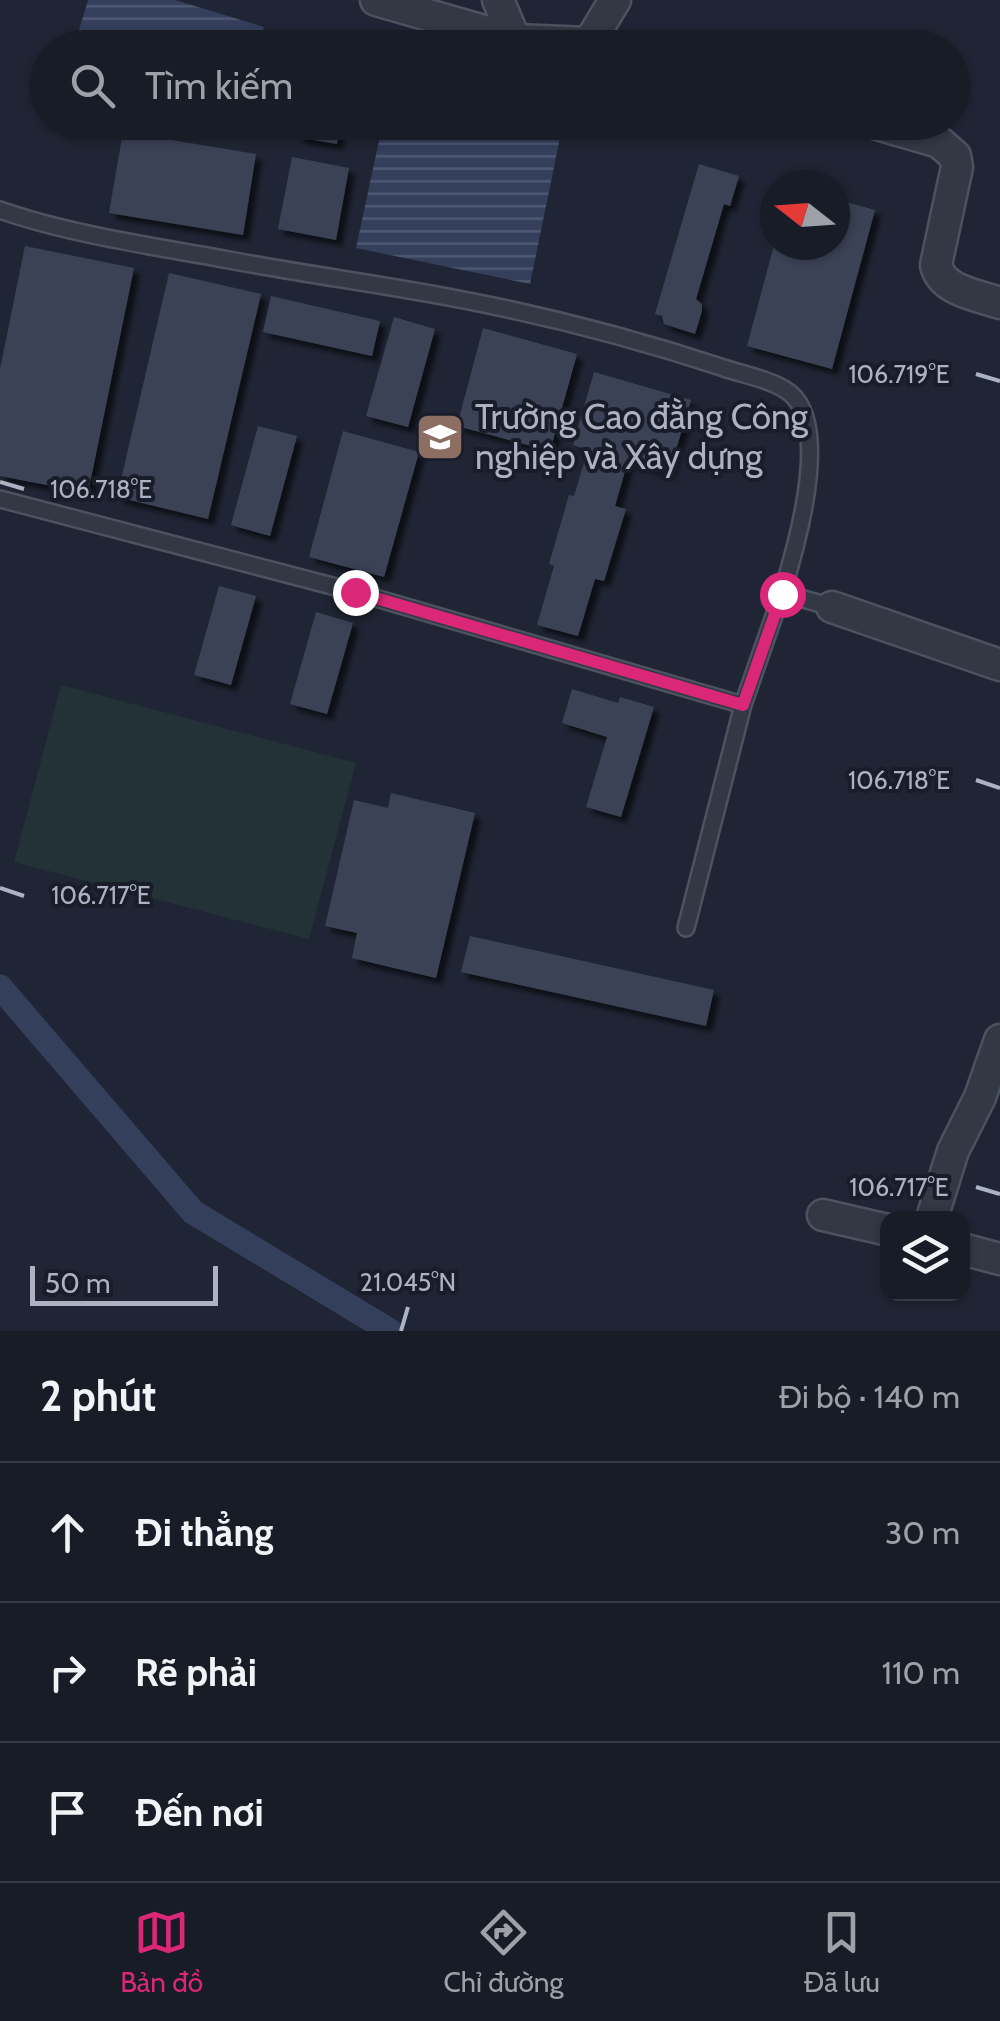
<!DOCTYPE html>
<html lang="vi">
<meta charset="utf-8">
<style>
:root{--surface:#171c27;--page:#20252f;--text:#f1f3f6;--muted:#9ea1a7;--line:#363a44;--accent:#db2777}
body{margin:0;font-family:Cabin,sans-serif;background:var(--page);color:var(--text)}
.controls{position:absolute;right:30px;bottom:30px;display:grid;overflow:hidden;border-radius:20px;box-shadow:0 2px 8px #0004}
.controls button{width:90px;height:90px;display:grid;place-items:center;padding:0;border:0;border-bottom:2px solid var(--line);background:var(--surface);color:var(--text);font:50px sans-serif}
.compass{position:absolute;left:760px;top:170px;width:90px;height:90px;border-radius:50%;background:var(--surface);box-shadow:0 2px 8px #0004;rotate:287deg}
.scale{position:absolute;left:30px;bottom:25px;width:188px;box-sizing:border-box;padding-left:10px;border:5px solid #acb2c2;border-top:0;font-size:28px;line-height:35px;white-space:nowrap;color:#acb2c2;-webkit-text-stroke:8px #181d29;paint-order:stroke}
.stop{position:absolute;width:30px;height:30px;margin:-22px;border:8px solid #db2777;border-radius:50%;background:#fff}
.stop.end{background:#db2777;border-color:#fff;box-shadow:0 2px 10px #0008}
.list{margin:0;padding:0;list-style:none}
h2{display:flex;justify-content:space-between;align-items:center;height:130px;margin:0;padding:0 40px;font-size:42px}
h2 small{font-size:32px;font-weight:400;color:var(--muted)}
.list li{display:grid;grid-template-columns:65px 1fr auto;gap:30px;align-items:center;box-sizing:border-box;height:140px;padding:0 40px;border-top:2px solid var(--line)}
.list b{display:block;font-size:38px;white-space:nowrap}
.list em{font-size:32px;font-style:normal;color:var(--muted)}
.icon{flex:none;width:55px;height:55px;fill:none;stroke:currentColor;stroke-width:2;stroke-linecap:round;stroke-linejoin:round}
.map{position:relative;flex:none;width:1000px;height:1331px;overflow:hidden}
.search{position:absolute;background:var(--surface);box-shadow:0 2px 8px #0004;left:30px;right:30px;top:30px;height:110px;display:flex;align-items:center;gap:25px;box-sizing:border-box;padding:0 35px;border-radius:55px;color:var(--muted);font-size:38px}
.sheet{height:550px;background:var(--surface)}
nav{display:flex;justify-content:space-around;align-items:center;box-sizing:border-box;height:140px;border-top:2px solid var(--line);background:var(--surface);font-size:28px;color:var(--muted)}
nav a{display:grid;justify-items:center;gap:5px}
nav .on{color:var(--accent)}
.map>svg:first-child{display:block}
.garden{fill:#223236}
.water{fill:url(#water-rules)}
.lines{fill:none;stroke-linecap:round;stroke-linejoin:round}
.canal{stroke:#333f5b;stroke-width:25}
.building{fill:#3b4354;filter:url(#shadow)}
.lane-casing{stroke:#4d5260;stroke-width:20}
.street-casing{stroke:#4d5260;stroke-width:35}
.lane{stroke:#323844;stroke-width:15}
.street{stroke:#323844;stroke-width:30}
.route{stroke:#db2777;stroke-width:12}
.ticks{fill:none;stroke:#acb2c2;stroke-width:4}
.labels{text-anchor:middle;stroke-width:8;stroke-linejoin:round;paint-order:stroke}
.poi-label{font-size:35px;fill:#acb2c2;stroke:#181d29;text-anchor:start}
.ticks-label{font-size:25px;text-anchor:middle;fill:#acb2c2;stroke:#181d29;stroke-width:8;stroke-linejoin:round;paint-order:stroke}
</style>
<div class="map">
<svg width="1000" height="1331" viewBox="0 0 1000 1331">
<defs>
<pattern id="water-rules" width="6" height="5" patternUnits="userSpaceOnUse" patternTransform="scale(2.5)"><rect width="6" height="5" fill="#333f5b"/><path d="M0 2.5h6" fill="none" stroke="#4e5871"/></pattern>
<filter id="shadow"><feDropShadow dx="6" dy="6" stdDeviation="2.5" flood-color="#0009"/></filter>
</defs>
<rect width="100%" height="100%" fill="#1f2534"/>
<path class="garden" d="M 61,685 L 356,763 L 309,939 L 14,862 Z"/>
<path class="water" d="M 88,0 L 175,0 L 264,27 L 257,47 L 74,47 Z
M 383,122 L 563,123 L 530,284 L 356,248 Z"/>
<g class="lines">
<path class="canal" d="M 0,987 L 193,1212 L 390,1331"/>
</g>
<path class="building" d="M 316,39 L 349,46 L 349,48 L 314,48 Z
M 300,122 L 341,122 L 337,144 L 297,137 Z
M 123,132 L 256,154 L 243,235 L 109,213 Z
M 292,157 L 349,168 L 336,240 L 278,229 Z
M 699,164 L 739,176 L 730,206 L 724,204 L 696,299 L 702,304 L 702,311 L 695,334 L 664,324 L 662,316 L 655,314 Z
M 835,199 L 875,210 L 832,369 L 747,346 L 774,245 L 835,245 Z
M 25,246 L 134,268 L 88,493 L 0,476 L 0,369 Z
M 169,273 L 261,294 L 208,519 L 117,497 Z
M 271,296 L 380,321 L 372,356 L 263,332 Z
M 394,317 L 435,329 L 408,427 L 366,416 Z
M 483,328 L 577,354 L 550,451 L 457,426 Z
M 594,372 L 691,400 L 669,473 L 628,461 L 615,506 L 626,509 L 604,581 L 595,579 L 578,636 L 537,625 L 554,566 L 549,564 L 569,495 L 574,496 L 588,450 L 573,445 Z
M 258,426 L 297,436 L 270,536 L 231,525 Z
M 343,431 L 419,452 L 384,577 L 309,557 Z
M 219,586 L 256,596 L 231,685 L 194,675 Z
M 316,612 L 353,623 L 327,714 L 290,704 Z
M 572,689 L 618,703 L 620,697 L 654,707 L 621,817 L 586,807 L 607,737 L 562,723 Z
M 391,793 L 475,813 L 436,978 L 352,958 L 357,933 L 325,926 L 354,800 L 388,808 Z
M 470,936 L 714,990 L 706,1026 L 461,972 Z"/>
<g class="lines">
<g class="lane-casing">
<path id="lane" d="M 0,210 C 67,234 158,247 229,260 C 304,274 379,284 453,298 C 544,315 636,339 724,368 C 746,376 785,381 798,402 C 826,444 796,548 782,593 L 832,607
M 0,499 L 355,592 L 743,705 L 782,593
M 686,928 L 743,705"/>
</g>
<g class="street-casing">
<path id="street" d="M 376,0 L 515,40 L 589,43 L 606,48
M 498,0 L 515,40
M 589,43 L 615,0
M 870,122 L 939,142 L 955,156 L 957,167 L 936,265 C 942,291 977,295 1000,303
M 832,607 L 1000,665
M 823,1215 L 888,1230
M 932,1218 L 953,1151 L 980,1097 L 1000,1040
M 962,1249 L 1000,1259"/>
</g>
<use href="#lane" class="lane"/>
<use href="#street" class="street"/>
</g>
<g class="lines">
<path class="route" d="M 355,592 L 743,705 L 782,594"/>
</g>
<path class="ticks" d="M 976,374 L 1000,381M 0,482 L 24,489M 976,780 L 1000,788M 0,888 L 24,896M 976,1187 L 1000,1194M 401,1331 L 408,1307"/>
<defs>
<g id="university-square" transform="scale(2.5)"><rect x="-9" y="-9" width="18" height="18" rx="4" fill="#8d6e63" stroke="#181d29"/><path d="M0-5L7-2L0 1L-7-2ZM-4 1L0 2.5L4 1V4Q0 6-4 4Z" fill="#fff"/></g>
</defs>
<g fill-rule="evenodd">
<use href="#university-square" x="440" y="437"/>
</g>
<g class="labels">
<g class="poi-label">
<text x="475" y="429">Trường Cao đằng Công<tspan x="475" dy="40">nghiệp và Xây dựng</tspan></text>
</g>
</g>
<g class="ticks-label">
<text x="899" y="383">106.719°E</text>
<text x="101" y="498">106.718°E</text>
<text x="899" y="789">106.718°E</text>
<text x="101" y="904">106.717°E</text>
<text x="899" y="1196">106.717°E</text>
<text x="408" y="1291">21.045°N</text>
</g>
</svg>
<div class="controls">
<button><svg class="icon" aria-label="layers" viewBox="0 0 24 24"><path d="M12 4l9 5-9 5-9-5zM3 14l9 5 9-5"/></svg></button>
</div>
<svg class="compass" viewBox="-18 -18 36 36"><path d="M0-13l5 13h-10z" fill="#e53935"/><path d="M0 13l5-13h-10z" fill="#9ea1a7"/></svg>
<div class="scale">50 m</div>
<div class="stop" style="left:782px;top:594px"></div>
<div class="stop end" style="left:355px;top:592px"></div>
<div class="search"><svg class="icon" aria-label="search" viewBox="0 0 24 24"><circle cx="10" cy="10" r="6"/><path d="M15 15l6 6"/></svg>Tìm kiếm</div>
</div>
<section class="sheet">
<h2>2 phút<small>Đi bộ · 140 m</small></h2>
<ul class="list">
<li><svg class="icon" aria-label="ahead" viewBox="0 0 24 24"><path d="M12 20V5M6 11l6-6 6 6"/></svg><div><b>Đi thẳng</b></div><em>30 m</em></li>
<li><svg class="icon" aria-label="right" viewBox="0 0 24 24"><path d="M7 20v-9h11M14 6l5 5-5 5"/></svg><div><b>Rẽ phải</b></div><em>110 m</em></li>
<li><svg class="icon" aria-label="arrive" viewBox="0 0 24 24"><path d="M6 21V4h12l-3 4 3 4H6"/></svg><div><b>Đến nơi</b></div></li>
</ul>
</section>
<nav>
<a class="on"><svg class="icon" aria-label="map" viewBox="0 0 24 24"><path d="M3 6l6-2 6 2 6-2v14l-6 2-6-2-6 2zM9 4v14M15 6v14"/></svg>Bản đồ</a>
<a><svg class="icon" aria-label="directions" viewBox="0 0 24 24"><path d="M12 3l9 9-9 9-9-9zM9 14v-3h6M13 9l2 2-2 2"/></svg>Chỉ đường</a>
<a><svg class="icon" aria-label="saved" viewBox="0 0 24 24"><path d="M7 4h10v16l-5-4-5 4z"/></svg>Đã lưu</a>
</nav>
